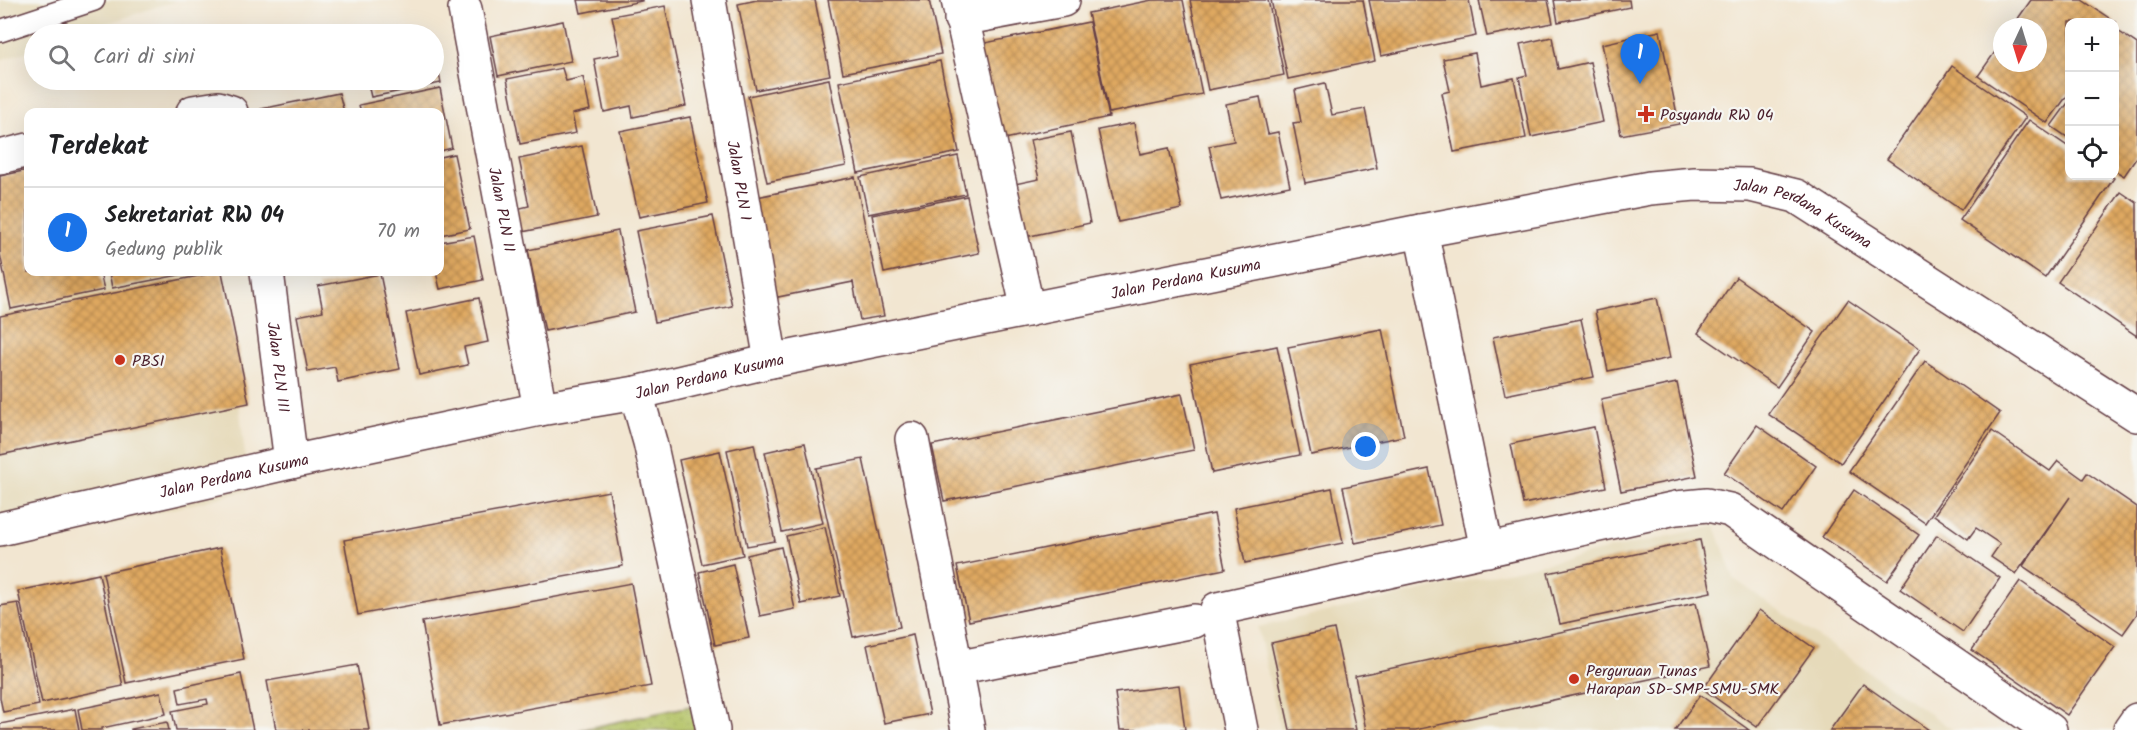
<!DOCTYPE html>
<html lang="id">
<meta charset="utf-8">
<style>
:root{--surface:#fff;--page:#f2f2f2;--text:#202124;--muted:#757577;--line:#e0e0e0;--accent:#1a73e8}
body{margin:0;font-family:Kalam,sans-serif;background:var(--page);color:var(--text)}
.controls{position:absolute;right:18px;top:18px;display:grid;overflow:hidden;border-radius:12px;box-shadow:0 6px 24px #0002}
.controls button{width:54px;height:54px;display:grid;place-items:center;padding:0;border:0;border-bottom:2px solid var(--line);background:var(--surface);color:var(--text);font:30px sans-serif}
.compass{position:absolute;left:1993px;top:18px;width:54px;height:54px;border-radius:50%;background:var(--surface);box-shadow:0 6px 24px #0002;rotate:184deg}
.you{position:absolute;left:1366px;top:447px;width:21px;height:21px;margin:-15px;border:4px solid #fff;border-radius:50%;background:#1a73e8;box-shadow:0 0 0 9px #1a73e833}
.badge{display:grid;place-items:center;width:39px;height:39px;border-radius:50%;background:var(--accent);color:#fff;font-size:20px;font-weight:700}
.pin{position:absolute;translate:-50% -50px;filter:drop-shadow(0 2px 3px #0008)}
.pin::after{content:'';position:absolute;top:32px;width:21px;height:18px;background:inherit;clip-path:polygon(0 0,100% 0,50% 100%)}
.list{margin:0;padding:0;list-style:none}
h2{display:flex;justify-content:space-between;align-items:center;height:78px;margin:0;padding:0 24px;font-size:26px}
h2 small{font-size:20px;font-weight:400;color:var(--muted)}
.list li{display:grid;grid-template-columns:39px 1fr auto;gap:18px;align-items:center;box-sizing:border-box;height:90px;padding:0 24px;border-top:2px solid var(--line)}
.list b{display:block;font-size:22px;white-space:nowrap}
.list p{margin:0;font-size:20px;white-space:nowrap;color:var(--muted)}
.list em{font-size:20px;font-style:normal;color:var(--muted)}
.icon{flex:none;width:33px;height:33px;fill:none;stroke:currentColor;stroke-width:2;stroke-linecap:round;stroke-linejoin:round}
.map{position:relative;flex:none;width:2137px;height:730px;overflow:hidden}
.search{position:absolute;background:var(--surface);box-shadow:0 6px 24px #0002;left:24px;top:24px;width:420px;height:66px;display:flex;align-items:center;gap:15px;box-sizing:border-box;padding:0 21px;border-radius:33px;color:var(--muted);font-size:22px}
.panel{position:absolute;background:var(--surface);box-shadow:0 6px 24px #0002;left:24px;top:108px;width:420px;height:168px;border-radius:12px}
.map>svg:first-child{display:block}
.built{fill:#e6daba}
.park{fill:url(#park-dots);stroke:#7e7048;stroke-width:1.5}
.building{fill:url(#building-cross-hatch)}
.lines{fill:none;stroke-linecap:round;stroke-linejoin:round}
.service-casing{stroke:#633d44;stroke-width:24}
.minor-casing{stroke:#633d44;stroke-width:36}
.service{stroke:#fff;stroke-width:21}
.minor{stroke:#fff;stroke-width:33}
.poi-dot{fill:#c8321e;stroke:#f6f6f2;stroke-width:2}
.labels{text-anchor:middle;stroke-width:4.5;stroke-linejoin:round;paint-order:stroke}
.poi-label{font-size:16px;fill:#4a1f2b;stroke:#f6f6f2;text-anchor:start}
.street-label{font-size:16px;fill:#4a1f2b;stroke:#f6f6f2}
</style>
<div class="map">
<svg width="2137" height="730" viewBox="0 0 2137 730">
<defs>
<pattern id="park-dots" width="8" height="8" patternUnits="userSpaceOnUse" patternTransform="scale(1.5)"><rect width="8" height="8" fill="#b3c264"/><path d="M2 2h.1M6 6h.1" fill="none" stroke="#9ba657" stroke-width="1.8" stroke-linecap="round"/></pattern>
<pattern id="building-cross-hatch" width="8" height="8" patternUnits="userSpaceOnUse" patternTransform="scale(1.5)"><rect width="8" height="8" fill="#dfa961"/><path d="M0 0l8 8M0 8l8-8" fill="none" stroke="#b78950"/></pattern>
</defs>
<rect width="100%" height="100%" fill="#f6f6f2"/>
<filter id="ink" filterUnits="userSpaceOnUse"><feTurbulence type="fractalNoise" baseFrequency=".0167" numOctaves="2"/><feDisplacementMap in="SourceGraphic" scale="12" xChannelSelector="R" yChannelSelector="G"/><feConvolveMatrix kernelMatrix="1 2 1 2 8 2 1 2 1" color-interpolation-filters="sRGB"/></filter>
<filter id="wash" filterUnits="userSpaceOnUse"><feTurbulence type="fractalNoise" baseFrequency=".008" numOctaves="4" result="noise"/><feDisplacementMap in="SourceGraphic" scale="24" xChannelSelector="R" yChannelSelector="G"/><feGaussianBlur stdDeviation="1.35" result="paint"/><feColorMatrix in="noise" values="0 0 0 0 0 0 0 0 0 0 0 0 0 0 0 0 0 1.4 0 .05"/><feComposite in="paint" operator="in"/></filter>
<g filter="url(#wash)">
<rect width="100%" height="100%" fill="#f2e6d1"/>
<path class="built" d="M 0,0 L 177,0 L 76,34 L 34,34 L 34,49 L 0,60 Z
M 157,272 L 224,272 L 249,490 L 0,552 L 0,306 Z
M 1715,526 L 1734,579 L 1953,730 L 1280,730 L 1258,627 Z"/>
<path class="park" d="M 691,706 L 696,730 L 579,730 Z"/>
<g id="blocks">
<path class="building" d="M 578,0 L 642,0 L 642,1 L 581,13 Z
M 757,0 L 815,0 L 830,75 L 756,90 L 738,4 Z
M 828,0 L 929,0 L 941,54 L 843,73 Z
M 1152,0 L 1183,0 L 1202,94 L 1109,113 L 1088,13 Z
M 1190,0 L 1268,0 L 1284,75 L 1208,90 Z
M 1271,0 L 1363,0 L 1375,61 L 1288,79 Z
M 1369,0 L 1469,0 L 1476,36 L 1381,56 Z
M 1479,0 L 1548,0 L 1553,23 L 1487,36 Z
M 1554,0 L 1629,0 L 1630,7 L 1558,22 Z
M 2031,0 L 2082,0 L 2115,22 L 2070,22 L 2070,92 L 2047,123 L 1978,76 L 2002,42 L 2002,63 L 2038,63 L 2038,27 L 2012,27 Z
M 665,6 L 686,106 L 633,117 L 631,106 L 604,112 L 594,59 L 620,54 L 612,16 Z
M 563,21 L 571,61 L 498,76 L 490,36 Z
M 1089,22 L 1109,117 L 990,142 L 970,46 Z
M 1660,31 L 1679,124 L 1621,135 L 1602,44 Z
M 2118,31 L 2137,44 L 2137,157 L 2124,176 L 2114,170 L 2114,35 Z
M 1552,37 L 1558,69 L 1590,62 L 1603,122 L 1531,137 L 1519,77 L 1527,75 L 1520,44 Z
M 434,49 L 441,83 L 371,97 L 367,80 L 434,80 Z
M 1475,53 L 1481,85 L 1514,78 L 1526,138 L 1454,152 L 1442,93 L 1450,91 L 1443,59 Z
M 940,61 L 959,152 L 858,173 L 839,82 Z
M 1952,66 L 2026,117 L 1961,210 L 1887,159 Z
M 562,68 L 566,81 L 583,77 L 590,110 L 572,114 L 576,133 L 520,144 L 507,79 Z
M 829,79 L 846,166 L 767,182 L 748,96 Z
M 1325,83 L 1332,115 L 1365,109 L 1377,168 L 1305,183 L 1293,123 L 1301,122 L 1295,90 Z
M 440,88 L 452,148 L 440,151 L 440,112 L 361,112 L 359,105 Z
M 339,93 L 344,112 L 262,112 L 261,109 Z
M 1260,97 L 1268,134 L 1278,132 L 1290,186 L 1221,200 L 1209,146 L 1234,141 L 1226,104 Z
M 2070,100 L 2070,139 L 2051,126 Z
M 690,117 L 708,203 L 639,217 L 620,131 Z
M 2029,120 L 2070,148 L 2070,176 L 2110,176 L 2114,178 L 2045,278 L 1960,220 Z
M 1134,123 L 1140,154 L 1169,148 L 1182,209 L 1118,222 L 1098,130 Z
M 1071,132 L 1090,223 L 1016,239 L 1005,186 L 1039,179 L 1030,140 Z
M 582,146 L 597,217 L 517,233 L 512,210 L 529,206 L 519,159 Z
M 454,154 L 470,229 L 440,235 L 440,157 Z
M 958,156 L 966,194 L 868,214 L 860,177 Z
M 28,170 L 28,272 L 100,272 L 104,290 L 11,309 L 0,254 L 0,176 Z
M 855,177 L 884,316 L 860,320 L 853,282 L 773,298 L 752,198 Z
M 2121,192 L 2137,203 L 2137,336 L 2058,282 Z
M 967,196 L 979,253 L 884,273 L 872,215 Z
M 713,216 L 732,306 L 655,322 L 636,231 Z
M 618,231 L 635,312 L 545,331 L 528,250 Z
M 474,236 L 483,280 L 440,289 L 436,272 L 440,272 L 440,242 Z
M 109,272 L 190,272 L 190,273 L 112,288 Z
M 218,272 L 222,272 L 249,403 L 0,455 L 0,316 Z
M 380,274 L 400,369 L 338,382 L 335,367 L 308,372 L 297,316 L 323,311 L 318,286 Z
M 1736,277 L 1815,332 L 1777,387 L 1698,333 Z
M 479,298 L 488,342 L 464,347 L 468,365 L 419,375 L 406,313 Z
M 1657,298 L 1670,358 L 1608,371 L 1595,311 Z
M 1848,300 L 1920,349 L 1841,463 L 1768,414 Z
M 1581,319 L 1594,377 L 1505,395 L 1493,337 Z
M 1382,329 L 1404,436 L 1311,455 L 1288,347 Z
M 1277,346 L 1300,455 L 1212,473 L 1190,364 Z
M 1925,361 L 2000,413 L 1925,523 L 1849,471 Z
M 1677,383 L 1697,476 L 1621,491 L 1601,399 Z
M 1182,394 L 1194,450 L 944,501 L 932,445 Z
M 1757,425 L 1816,466 L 1783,513 L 1724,473 Z
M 1594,427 L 1606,487 L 1523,504 L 1511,444 Z
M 1992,431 L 2050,471 L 2058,461 L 2083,479 L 2087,473 L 2137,507 L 2137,614 L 2123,634 L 2023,566 L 2070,497 L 2016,574 L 1991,557 L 2000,544 L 1976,528 L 1968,539 L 1934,515 Z
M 805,443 L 823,523 L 782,532 L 765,452 Z
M 754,444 L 775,541 L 747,546 L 727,450 Z
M 720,451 L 743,555 L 702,564 L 679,460 Z
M 863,459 L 900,627 L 853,637 L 816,468 Z
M 1429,469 L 1441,525 L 1355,543 L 1343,487 Z
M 1332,488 L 1343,543 L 1245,563 L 1234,508 Z
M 1854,490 L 1919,535 L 1887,581 L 1822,537 Z
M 609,491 L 623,566 L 358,615 L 344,540 Z
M 1214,514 L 1225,569 L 969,621 L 957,566 Z
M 825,527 L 840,596 L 801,604 L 786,536 Z
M 1937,535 L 2000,578 L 1963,632 L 1900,589 Z
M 1700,540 L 1711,592 L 1560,624 L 1548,573 Z
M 781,547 L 795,609 L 760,616 L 747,555 Z
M 220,548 L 244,659 L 126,683 L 103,573 Z
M 733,564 L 749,638 L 715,645 L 699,572 Z
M 99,574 L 123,686 L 42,703 L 18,591 Z
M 2020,581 L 2115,647 L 2067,715 L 1972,650 Z
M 631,583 L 651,686 L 440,725 L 422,622 Z
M 18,603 L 39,705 L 3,712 L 0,698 L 0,606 Z
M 1696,603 L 1710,666 L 1415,730 L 1366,730 L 1355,676 Z
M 1759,610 L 1814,648 L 1757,727 L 1703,689 Z
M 1334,629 L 1356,730 L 1290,730 L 1271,643 Z
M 913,635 L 930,714 L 884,723 L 867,645 Z
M 357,665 L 369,730 L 276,730 L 267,681 Z
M 241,674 L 253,730 L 176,730 L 172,711 L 208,704 L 207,699 L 180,704 L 177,688 Z
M 1863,684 L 1929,730 L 1830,730 Z
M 1179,685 L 1185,730 L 1120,730 L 1115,693 Z
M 161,692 L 166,714 L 102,728 L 102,730 L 82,730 L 78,709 Z
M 1700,695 L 1749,730 L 1675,730 Z
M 75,709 L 79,730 L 0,730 L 0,724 Z
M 167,722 L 169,730 L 131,730 L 131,729 Z"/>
</g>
</g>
<g filter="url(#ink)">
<use href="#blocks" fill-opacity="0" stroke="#633d44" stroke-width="1.5"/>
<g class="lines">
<g class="service-casing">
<path id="service" d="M 0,31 L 94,0"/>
</g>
<g class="minor-casing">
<g id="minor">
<path id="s1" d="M 709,0 L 771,361"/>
<path d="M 958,0 L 1028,310"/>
<path id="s2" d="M 465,9 L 540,409"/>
<path d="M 961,19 L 1063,0"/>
<path d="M 193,112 L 218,108 L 231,112"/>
<path d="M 0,157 L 28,150"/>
<path d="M 1421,231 L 1487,550"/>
<path id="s3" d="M 267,272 L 291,462"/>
<path d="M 636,393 L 650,442 L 713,730"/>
<path d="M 912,439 L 968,730"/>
<path id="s4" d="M 0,529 L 291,462 L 540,409 L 636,393 L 771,361 L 1421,231 L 1650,188 L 1695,184 L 1750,185 L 1796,196 L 2137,415"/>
<path d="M 956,668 L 1194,621"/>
<path d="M 1241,730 L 1217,609 L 1676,508 L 1707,505 L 1730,510 L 2050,730"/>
<path d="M 2130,730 L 2137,720"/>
</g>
</g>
<use href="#service" class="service"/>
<use href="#minor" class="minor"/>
</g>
</g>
<g class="poi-dot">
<path d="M1643 105h6v6h6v6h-6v6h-6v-6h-6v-6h6z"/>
<circle cx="120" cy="360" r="6"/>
<circle cx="1574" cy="679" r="6"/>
</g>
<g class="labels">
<g class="poi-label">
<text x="1660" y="120">Posyandu RW 04</text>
<text x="132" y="366">PBSI</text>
<text x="1586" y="676">Perguruan Tunas<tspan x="1586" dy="18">Harapan SD-SMP-SMU-SMK</tspan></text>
</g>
<g class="street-label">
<text dy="6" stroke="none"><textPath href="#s1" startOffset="183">Jalan PLN I</textPath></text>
<text dy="6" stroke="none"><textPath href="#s2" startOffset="204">Jalan PLN II</textPath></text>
<text dy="6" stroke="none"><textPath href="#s4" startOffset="1845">Jalan Perdana Kusuma</textPath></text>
<text dy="6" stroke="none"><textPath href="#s4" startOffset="1212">Jalan Perdana Kusuma</textPath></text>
<text dy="6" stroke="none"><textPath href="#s3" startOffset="96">Jalan PLN III</textPath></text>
<text dy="6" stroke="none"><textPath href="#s4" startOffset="726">Jalan Perdana Kusuma</textPath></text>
<text dy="6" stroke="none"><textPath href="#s4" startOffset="240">Jalan Perdana Kusuma</textPath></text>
</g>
</g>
</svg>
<div class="controls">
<button>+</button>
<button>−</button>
<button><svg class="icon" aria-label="locate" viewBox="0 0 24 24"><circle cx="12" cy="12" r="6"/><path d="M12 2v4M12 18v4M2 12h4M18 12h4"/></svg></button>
</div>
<svg class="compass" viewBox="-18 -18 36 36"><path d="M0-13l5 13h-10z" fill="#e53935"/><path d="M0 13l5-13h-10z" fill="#757577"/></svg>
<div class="you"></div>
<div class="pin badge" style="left:1640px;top:84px">1</div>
<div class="search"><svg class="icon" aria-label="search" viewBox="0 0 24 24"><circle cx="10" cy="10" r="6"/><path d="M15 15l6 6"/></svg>Cari di sini</div>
<section class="panel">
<h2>Terdekat<small></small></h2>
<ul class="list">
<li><span class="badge">1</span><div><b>Sekretariat RW 04</b><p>Gedung publik</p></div><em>70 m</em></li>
</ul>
</section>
</div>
